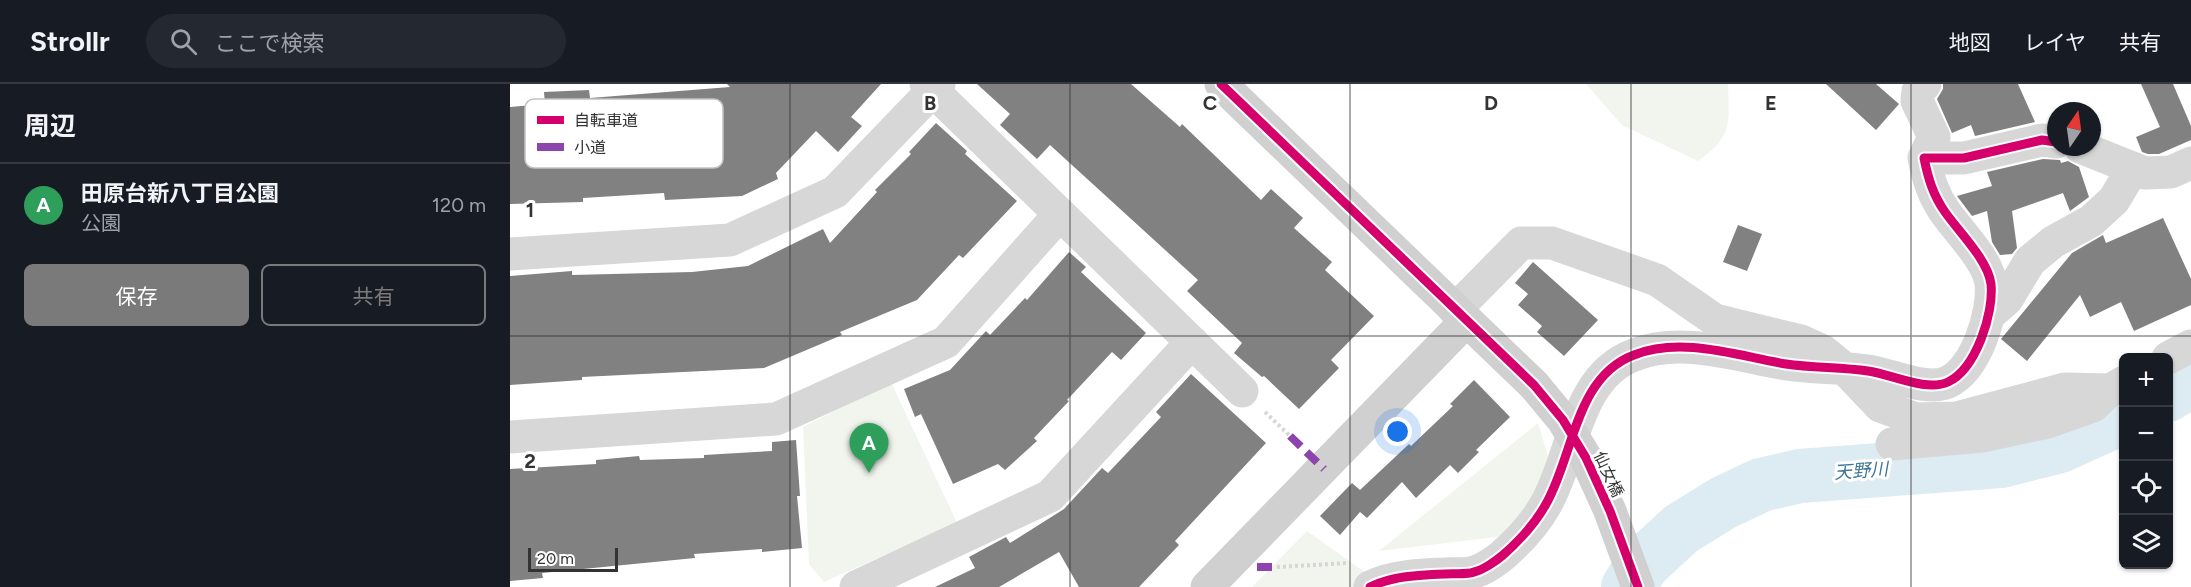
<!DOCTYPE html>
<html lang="ja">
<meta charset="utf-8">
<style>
:root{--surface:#171b24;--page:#242831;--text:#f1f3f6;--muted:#9ea1a6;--line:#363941;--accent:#7a7a7a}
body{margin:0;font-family:Figtree,"Noto Sans JP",sans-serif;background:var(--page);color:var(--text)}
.controls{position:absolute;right:18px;bottom:18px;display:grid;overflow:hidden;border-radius:9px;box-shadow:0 2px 4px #0004}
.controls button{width:54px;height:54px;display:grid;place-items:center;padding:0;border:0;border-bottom:2px solid var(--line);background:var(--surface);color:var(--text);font:30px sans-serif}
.compass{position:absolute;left:1537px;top:18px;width:54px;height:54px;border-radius:50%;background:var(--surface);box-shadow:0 2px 4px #0004;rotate:13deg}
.scale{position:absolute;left:18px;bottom:15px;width:90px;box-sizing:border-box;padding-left:6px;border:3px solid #333;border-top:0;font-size:16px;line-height:21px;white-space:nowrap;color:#333;-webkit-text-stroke:4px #fff;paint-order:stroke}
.you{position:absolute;left:888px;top:348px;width:21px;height:21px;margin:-15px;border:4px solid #fff;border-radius:50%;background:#1a73e8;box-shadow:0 0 0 9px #1a73e833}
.badge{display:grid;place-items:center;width:39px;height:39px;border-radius:50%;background:var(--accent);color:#fff;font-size:20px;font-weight:700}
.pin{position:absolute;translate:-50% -50px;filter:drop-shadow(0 2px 3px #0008)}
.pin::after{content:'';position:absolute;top:32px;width:21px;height:18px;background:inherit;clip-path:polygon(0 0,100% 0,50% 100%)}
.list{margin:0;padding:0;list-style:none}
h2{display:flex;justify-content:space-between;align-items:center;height:78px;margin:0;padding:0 24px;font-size:26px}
h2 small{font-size:20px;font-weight:400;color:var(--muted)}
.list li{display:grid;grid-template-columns:39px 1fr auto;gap:18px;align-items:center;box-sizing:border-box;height:84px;padding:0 24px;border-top:2px solid var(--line)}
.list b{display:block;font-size:22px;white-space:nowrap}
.list p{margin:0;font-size:20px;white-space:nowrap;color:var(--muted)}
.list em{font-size:20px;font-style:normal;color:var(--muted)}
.actions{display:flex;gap:12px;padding:18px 24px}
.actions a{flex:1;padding:14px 0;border:2px solid var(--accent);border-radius:9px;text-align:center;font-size:21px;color:var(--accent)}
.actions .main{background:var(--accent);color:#fff}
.icon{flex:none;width:33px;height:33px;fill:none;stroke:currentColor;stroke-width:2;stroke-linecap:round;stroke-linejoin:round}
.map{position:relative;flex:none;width:1681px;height:503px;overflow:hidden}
header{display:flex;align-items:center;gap:36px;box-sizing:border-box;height:84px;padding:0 30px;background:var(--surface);border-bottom:2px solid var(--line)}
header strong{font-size:28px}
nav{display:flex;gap:33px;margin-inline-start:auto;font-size:21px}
.search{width:420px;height:54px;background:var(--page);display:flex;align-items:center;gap:15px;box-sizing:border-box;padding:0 21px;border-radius:33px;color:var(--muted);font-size:22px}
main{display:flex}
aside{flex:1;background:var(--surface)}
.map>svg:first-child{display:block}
.green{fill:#f1f5ed}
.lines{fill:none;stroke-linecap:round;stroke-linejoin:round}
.river{stroke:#ddebf3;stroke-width:54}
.building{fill:#818181}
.path{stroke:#d6d6d6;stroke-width:4;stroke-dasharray:3 3;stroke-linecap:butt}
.street{stroke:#d7d7d7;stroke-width:33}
.secondary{stroke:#d0d0d0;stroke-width:33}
.secondary-bridge{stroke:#d0d0d0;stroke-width:33}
.quiet{stroke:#8e44ad;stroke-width:8;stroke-dasharray:15 8;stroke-linecap:butt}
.cycleway-casing{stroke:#fff;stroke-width:13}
.cycleway{stroke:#d6006c;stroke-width:9}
.grid{fill:none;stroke:#333;stroke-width:1.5;stroke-opacity:0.55}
.labels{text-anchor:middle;stroke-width:6;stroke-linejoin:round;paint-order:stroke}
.street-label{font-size:16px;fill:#333;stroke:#fff}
.water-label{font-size:18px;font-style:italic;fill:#3f7597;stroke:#fff}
.key{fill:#fff;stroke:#c2c2c2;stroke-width:1.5}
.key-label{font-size:16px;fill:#333}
.grid-label{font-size:20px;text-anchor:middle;font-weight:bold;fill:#333;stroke:#fff;stroke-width:6;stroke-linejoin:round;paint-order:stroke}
</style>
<header>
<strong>Strollr</strong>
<div class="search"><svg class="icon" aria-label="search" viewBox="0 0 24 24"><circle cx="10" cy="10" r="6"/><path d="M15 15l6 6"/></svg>ここで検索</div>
<nav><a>地図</a><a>レイヤ</a><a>共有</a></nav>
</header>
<main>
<aside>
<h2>周辺<small></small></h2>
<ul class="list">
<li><span class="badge" style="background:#2e9e5b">A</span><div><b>田原台新八丁目公園</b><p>公園</p></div><em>120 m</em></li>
</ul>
<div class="actions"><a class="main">保存</a><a>共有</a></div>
</aside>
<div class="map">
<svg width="1681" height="503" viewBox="0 0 1681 503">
<rect width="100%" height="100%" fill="#fff"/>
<path class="green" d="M 1076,0 L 1218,0 C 1219,40 1223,52 1188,77 L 1112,41 Z
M 381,298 L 447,439 L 314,498 L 299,480 L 293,343 Z
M 1028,339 L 1040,379 L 1003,451 L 869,467 Z
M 797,447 L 876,503 L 742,503 Z"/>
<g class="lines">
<path class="river" d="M 1658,311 L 1681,296
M 1118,503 L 1133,480 L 1171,445 L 1213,419 L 1251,401 L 1290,392 L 1491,377 L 1550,362 L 1614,333"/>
</g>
<path class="building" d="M 217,0 L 371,0 L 341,33 L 352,42 L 328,68 L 306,47 L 266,89 L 268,95 L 232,112 L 155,116 L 154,109 L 73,114 L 73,118 L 0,120 L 0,23 L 35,20 L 34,8 L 79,6 L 80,14 L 220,3 Z
M 467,0 L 621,0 L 670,43 L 672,40 L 751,116 L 761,105 L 793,134 L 784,144 L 822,178 L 815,186 L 864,232 L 821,276 L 829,284 L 789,325 L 754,292 L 752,293 L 724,269 L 732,259 L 677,207 L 688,196 L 540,61 L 527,75 L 490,41 L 500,30 Z
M 1316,0 L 1366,0 L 1389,20 L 1366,46 Z
M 1433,0 L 1508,0 L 1525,38 L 1465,52 L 1461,41 L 1442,49 L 1427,15 L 1433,5 Z
M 1631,0 L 1663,0 L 1681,42 L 1681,56 L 1649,70 L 1638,70 L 1632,68 L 1626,53 L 1650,43 Z
M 426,39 L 457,67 L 455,70 L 507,117 L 453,174 L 449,171 L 407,216 L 330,248 L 332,251 L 254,284 L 72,293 L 72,296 L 0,301 L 0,192 L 62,187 L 62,191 L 182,188 L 238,182 L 313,145 L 320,159 L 367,108 L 365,106 L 401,70 L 399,68 Z
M 1533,75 L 1550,76 L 1551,79 L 1558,77 L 1569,83 L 1579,113 L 1560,127 L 1553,109 L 1502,127 L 1507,164 L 1502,170 L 1490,171 L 1482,158 L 1477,127 L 1462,132 L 1447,112 L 1482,102 L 1477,88 Z
M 1653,134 L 1681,195 L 1681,221 L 1624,247 L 1611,218 L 1580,233 L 1570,211 L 1517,277 L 1491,255 L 1562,169 L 1593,151 L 1596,159 Z
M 1228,141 L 1252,150 L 1237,187 L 1213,178 Z
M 559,168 L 576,183 L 571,188 L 636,249 L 611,276 L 602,268 L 557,316 L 559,317 L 524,354 L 527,357 L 495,386 L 488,380 L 443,400 L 411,330 L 405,333 L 394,305 L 440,286 L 476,247 L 480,251 L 515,214 L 517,216 Z
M 1023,178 L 1088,236 L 1054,272 L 1027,248 L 1032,242 L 1008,221 L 1018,210 L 1005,199 Z
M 681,290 L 756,359 L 665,457 L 669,461 L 629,503 L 569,503 L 549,468 L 489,503 L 425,503 L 465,484 L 459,473 L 496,453 L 500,459 L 554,425 L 592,384 L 598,389 L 651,333 L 646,328 Z
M 964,296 L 1000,333 L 966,366 L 969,368 L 948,389 L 940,381 L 906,414 L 892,398 L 857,434 L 850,428 L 830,451 L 810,432 L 842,399 L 850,406 L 899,360 L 901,362 L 943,322 L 940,320 Z
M 286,356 L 290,412 L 287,412 L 292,464 L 252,468 L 252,465 L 184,470 L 185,474 L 32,489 L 33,494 L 0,497 L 0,385 L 86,380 L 86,376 L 129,372 L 130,376 L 194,374 L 194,371 L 262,367 L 262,358 Z"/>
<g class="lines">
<path class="path" d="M 755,328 L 780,352
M 767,483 L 838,479"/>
<path class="street" d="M 416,0 L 732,307
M 1570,63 L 1635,89 L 1661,88 L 1681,79
M 1414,74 L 1424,53 L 1407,17 L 1408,7 L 1415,0
M 0,170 L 220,156 L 325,108 L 429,0
M 945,226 L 1011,159 L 1042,159 L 1147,196 L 1205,236 L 1291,257 L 1313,267 L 1335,285 L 1370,322 L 1406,335 L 1447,334 L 1555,305 L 1600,306 L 1614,298
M 1481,229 L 1497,215 L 1520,177 L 1543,158 L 1581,137 L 1604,116 L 1623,84
M 1658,274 L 1681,262
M 0,353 L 266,335 L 436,258 L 550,130
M 1382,360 L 1472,352 L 1538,338 L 1583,322 L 1600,306
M 346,503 L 540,412 L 682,258
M 860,503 C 882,492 910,491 935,490 C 944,489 956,491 964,488 C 973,486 986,477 993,471 C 1010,456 1025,440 1036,420 C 1064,371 1065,293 1124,271 C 1172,252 1228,272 1276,280 C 1303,284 1331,283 1358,287 C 1381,290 1416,308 1438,298 C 1466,285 1484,229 1481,200 C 1478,176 1449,148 1435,128 C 1423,111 1418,94 1414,74 L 1454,74 L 1532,56 L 1546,58"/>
<path class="secondary" d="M 711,0 L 1024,301
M 697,503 L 956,237"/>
<path class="secondary-bridge" d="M 1024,301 L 1053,336 L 1076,374 L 1100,427 L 1128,503"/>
<path class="quiet" d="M 780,352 L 814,385
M 747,483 L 767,483"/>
<g class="cycleway-casing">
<path id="cycleway" d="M 711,0 L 1024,301 L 1053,336 L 1076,374 L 1100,427 L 1128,503
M 860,503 C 882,492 910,491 935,490 C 944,489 956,491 964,488 C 973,486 986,477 993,471 C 1010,456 1025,440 1036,420 C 1064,371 1065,293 1124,271 C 1172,252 1228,272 1276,280 C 1303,284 1331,283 1358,287 C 1381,290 1416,308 1438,298 C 1466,285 1484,229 1481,200 C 1478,176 1449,148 1435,128 C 1423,111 1418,94 1414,74 L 1454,74 L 1532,56 L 1546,58"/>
</g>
<use href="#cycleway" class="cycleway"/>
</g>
<path class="grid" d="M 280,0 L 280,503M 560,0 L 560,503M 840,0 L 840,503M 1121,0 L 1121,503M 1401,0 L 1401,503M 0,252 L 1681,252"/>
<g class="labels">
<g class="street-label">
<text transform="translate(1099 390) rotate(65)" y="6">仙女橋</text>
</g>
<g class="water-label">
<text transform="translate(1351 387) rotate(-4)" y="6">天野川</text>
</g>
</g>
<rect x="15" y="15" width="198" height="69" rx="9" class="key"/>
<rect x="27" y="32" width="27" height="8" fill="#d6006c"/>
<rect x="27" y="59" width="27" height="8" fill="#8e44ad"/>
<g class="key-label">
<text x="64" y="42">自転車道</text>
<text x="64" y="69">小道</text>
</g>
<g class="grid-label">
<text x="420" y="26">B</text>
<text x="700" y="26">C</text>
<text x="981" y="26">D</text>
<text x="1261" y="26">E</text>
<text x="20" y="133">1</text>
<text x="20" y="384">2</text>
</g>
</svg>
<div class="controls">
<button>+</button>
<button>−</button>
<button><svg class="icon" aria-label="locate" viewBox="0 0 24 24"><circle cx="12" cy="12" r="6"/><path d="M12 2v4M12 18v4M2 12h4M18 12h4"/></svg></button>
<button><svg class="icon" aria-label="layers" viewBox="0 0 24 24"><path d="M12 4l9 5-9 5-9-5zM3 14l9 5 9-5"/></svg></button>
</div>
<svg class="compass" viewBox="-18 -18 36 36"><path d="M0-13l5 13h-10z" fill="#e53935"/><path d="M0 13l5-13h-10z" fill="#9ea1a6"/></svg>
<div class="scale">20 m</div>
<div class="you"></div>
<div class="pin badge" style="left:359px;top:389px;background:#2e9e5b">A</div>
</div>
</main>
